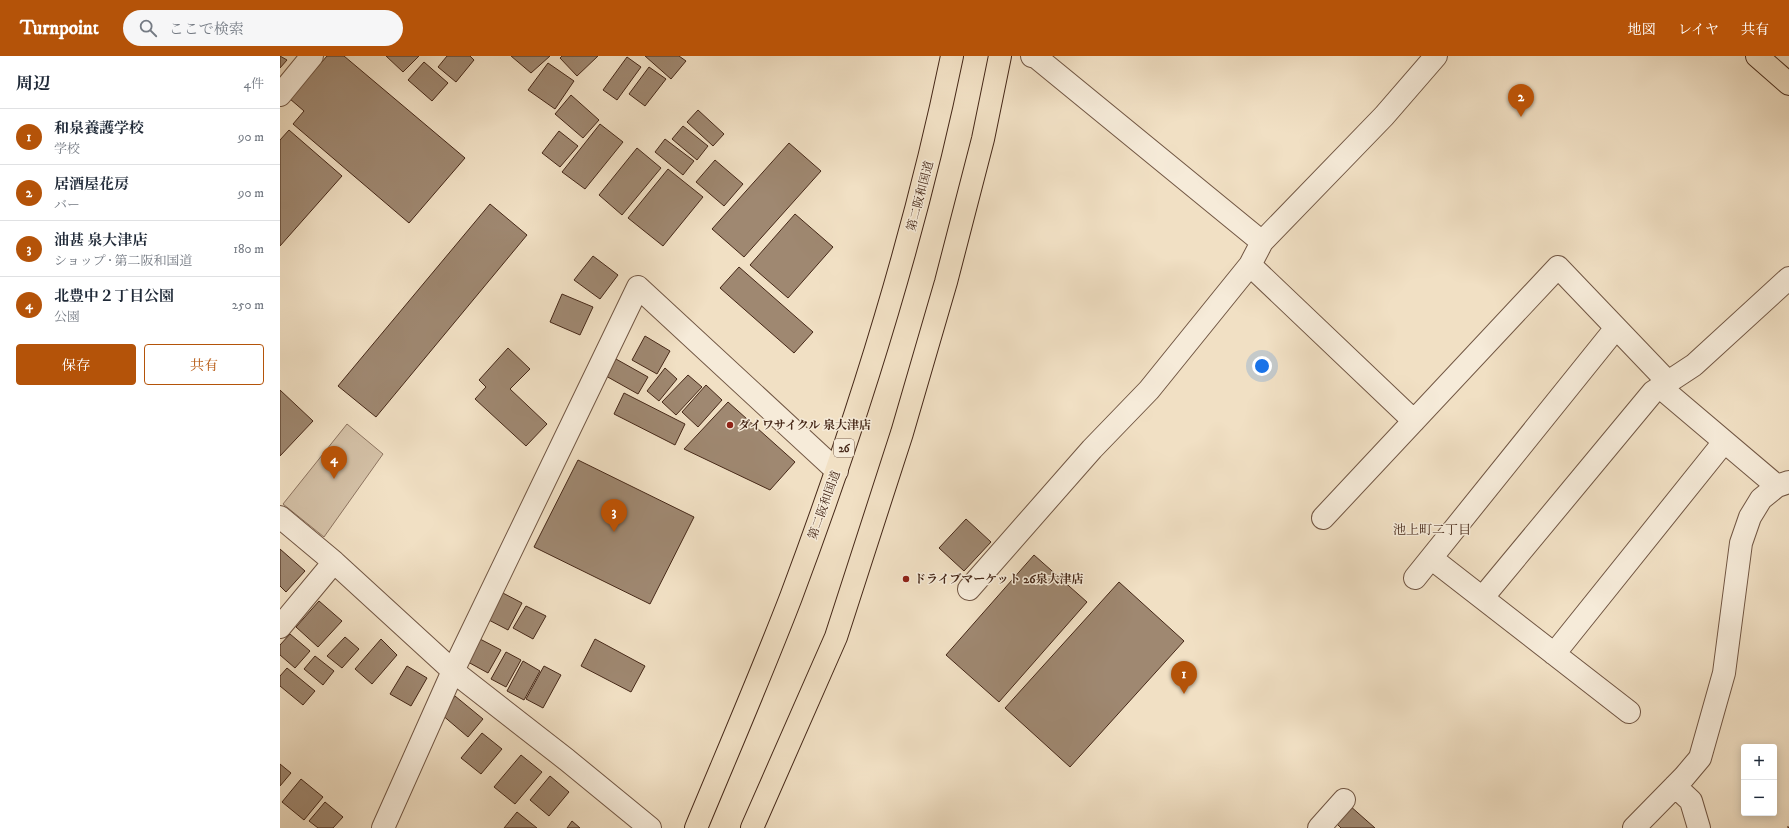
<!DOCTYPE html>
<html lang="ja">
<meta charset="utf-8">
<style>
:root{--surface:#fff;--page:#f6f6f7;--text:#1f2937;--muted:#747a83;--line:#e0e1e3;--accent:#b45309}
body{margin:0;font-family:"IM FELL DW Pica","Noto Serif JP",serif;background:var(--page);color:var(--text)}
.controls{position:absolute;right:12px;bottom:12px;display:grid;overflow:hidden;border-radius:4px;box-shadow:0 2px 10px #0003}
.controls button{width:36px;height:36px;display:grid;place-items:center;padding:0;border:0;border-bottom:1px solid var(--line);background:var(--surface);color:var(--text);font:20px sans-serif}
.you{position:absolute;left:982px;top:310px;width:14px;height:14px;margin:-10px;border:3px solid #fff;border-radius:50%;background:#1a73e8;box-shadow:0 0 0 6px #1a73e833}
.badge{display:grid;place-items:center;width:26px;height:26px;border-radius:50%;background:var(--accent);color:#fff;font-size:13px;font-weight:700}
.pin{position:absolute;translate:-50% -33px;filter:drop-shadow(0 1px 2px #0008)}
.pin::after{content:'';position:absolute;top:21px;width:14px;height:12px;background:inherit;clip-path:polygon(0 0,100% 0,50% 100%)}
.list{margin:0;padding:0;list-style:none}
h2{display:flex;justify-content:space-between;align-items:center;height:52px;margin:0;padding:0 16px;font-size:17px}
h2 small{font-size:13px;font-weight:400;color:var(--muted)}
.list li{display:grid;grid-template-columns:26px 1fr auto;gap:12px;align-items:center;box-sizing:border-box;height:56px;padding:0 16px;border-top:1px solid var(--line)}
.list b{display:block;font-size:15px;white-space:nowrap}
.list p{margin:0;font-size:13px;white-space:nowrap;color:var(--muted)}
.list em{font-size:13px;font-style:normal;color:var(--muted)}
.actions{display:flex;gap:8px;padding:12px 16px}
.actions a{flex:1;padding:9px 0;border:1px solid var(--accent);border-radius:4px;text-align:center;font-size:14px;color:var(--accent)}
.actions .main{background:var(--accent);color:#fff}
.icon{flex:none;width:22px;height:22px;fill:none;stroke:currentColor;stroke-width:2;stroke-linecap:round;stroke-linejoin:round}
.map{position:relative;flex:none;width:1509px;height:772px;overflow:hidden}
header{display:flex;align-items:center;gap:24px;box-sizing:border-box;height:56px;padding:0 20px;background:var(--accent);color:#fff}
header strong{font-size:19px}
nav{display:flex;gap:22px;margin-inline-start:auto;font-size:14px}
.search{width:280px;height:36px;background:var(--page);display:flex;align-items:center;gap:10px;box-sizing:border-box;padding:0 14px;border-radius:22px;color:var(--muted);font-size:15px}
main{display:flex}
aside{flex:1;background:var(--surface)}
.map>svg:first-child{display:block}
.green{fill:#d4c1a7;stroke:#8d7460}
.building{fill:#9f8871;stroke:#462818}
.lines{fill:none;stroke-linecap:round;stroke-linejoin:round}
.minor-casing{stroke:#715643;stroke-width:24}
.primary-casing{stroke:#462818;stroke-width:24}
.trunk-casing{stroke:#462818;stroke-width:24}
.minor{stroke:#f6ebd9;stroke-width:22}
.primary{stroke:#f1e0c4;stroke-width:22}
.trunk{stroke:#f1e0c4;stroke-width:22}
.rail{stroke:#462818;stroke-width:3;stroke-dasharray:7 7;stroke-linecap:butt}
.poi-dot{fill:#8f2418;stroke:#f6ebd9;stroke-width:1.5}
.labels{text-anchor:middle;stroke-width:3;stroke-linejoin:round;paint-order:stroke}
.shield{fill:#f6ebd9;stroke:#7b6252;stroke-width:1}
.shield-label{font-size:11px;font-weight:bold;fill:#462818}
.street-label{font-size:12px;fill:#462818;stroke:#f6ebd9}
.poi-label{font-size:12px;font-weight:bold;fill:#462818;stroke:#f6ebd9;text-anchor:start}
.neighbourhood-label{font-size:13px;fill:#462818;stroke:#f6ebd9}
</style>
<header>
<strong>Turnpoint</strong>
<div class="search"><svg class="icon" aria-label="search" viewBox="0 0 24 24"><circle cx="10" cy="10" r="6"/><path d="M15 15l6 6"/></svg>ここで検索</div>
<nav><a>地図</a><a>レイヤ</a><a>共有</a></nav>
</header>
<main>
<aside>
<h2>周辺<small>4件</small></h2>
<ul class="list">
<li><span class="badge">1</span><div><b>和泉養護学校</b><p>学校</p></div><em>90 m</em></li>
<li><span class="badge">2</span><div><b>居酒屋花房</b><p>バー</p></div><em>90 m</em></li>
<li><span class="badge">3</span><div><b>油甚 泉大津店</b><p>ショップ · 第二阪和国道</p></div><em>180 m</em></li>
<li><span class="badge">4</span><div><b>北豊中２丁目公園</b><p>公園</p></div><em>250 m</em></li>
</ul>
<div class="actions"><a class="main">保存</a><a>共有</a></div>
</aside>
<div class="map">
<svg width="1509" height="772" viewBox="0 0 1509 772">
<rect width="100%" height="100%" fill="#f1e0c4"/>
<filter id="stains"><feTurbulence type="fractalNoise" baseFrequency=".005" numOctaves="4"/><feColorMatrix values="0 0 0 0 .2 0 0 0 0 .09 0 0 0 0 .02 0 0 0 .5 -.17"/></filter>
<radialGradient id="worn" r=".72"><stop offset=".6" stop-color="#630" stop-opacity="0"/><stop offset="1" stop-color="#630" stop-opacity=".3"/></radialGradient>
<path class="green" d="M 67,368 L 103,398 L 44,481 L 3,448 Z"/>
<path class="building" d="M 0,0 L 7,4 L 0,12 Z
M 47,0 L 64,0 L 185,102 L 129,167 L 13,68 L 24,55 L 10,43 Z
M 106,0 L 139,0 L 123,16 Z
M 167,0 L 190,0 L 194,4 L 176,26 L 158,11 Z
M 231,0 L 270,0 L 251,17 Z
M 282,0 L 318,0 L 297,20 L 280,2 Z
M 365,0 L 399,0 L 406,5 L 391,23 Z
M 347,1 L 361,11 L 337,44 L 323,34 Z
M 144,6 L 168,27 L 152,45 L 128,24 Z
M 268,7 L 294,25 L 275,53 L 248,34 Z
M 369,11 L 386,23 L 365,50 L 349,38 Z
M 291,39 L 319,64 L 303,82 L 275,58 Z
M 418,54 L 444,78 L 433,90 L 407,66 Z
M 320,68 L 343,86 L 305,133 L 282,116 Z
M 403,70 L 428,90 L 417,104 L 392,83 Z
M 9,74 L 62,120 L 0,190 L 0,84 Z
M 279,75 L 298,90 L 280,111 L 262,97 Z
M 385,83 L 414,105 L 403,119 L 375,96 Z
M 509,87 L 541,115 L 464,201 L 432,173 Z
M 357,92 L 381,112 L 342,159 L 319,139 Z
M 435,104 L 463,128 L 444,150 L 416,126 Z
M 388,113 L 423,141 L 383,190 L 348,162 Z
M 210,148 L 247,179 L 96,361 L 58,330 Z
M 515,158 L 553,191 L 508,242 L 470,209 Z
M 313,200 L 338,219 L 320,243 L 294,224 Z
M 459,211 L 533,276 L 514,297 L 440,232 Z
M 282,238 L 313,251 L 300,279 L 270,266 Z
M 365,280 L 390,295 L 377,318 L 352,304 Z
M 228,292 L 250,313 L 230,333 L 267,368 L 246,390 L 195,343 L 206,331 L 199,324 Z
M 336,303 L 368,321 L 358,338 L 326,320 Z
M 385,312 L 397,323 L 379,345 L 367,335 Z
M 408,319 L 422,331 L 396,359 L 382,346 Z
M 426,329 L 442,344 L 418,371 L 402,356 Z
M 0,334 L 33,365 L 0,400 Z
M 344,337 L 405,368 L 395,389 L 334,358 Z
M 448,346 L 515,406 L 490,434 L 404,393 Z
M 298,404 L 414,461 L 370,548 L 254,491 Z
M 686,463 L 711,486 L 684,515 L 659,492 Z
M 0,493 L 25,515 L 6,536 L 0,530 Z
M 754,499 L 807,546 L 719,646 L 666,599 Z
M 839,526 L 904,585 L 790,711 L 725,652 Z
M 219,535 L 242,547 L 228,574 L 205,562 Z
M 39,545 L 62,565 L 38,591 L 16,571 Z
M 246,550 L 266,560 L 253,583 L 233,572 Z
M 10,578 L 30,595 L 15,612 L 0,599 L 0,589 Z
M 65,581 L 79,593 L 62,612 L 47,600 Z
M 101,583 L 117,599 L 92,628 L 75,613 Z
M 200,583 L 221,594 L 208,617 L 188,606 Z
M 315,583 L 365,610 L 351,636 L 301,610 Z
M 226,596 L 241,604 L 226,631 L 211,623 Z
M 35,600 L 54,615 L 43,629 L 24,613 Z
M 243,605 L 260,615 L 244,644 L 227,635 Z
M 127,610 L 147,622 L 131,650 L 110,638 Z
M 264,610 L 281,619 L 263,652 L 246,643 Z
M 7,612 L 35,635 L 23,649 L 0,630 L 0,620 Z
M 175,640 L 203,663 L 188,681 L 161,658 Z
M 202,677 L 222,693 L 201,718 L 181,702 Z
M 241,699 L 262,716 L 235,748 L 214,731 Z
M 0,708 L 11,717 L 0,730 Z
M 270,720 L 289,736 L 269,760 L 250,744 Z
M 21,723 L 43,741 L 24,764 L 2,746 Z
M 45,746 L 63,761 L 53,772 L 38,772 L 29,765 Z
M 1069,749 L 1095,772 L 1061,772 L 1054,765 Z
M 237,756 L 257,772 L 224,772 Z
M 292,765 L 300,772 L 287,772 Z"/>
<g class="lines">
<g class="minor-casing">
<path id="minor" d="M 752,0 L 756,1 L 982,186
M 0,39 L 32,0
M 970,209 L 1134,365
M 1380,331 L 1497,430
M 0,461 L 54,506 L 173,615 L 287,704 L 370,772
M 1043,462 L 1278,211 L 1388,326
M 1151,502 L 1349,656
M 1135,522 L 1336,272
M 689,533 L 812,393 L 869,334 L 970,209 L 982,186 L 1104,60 L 1156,0
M 1203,541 L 1373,336 L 1414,309 L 1509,222
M 0,571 L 54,506
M 1274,598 L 1444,386
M 1395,730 L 1411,745 L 1419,772
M 103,772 L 173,615 L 358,231 L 557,415
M 1039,772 L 1064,744
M 1354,772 L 1404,721 L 1420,702 L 1444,617 L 1461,487 L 1470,461 L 1481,443 L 1497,430 L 1509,426"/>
</g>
<g class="primary-casing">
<path id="primary" d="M 1477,0 L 1509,28"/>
</g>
<g class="trunk-casing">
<path id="trunk" d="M 416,772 C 448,695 481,619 511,541 C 577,365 634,185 672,0
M 472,772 L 556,581 L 622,377 L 666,226 L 703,83 L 720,0"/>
</g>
<use href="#minor" class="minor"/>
<use href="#primary" class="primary"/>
<use href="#trunk" class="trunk"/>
<path class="rail" d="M 1508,772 L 1509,771"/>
</g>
<g class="poi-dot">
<circle cx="450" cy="369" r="4"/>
<circle cx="626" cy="523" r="4"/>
</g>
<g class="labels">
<rect class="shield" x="554" y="383" width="20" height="18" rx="3"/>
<g class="shield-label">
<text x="564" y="396">26</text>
</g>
<g class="street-label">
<text transform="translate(640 140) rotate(-75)" y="4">第二阪和国道</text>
<text transform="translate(544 449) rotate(-70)" y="4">第二阪和国道</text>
</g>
<g class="poi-label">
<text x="458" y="373">ダイワサイクル 泉大津店</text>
<text x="634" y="527">ドライブマーケット 26泉大津店</text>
</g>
<g class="neighbourhood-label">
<text x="1152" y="478">池上町二丁目</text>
</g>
</g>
<rect width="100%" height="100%" filter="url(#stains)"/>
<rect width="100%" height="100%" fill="url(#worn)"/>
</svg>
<div class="controls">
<button>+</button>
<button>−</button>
</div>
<div class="you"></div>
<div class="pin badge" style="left:904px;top:638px">1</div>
<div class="pin badge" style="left:1241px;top:61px">2</div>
<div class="pin badge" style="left:334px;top:476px">3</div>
<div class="pin badge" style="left:54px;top:423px">4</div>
</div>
</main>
